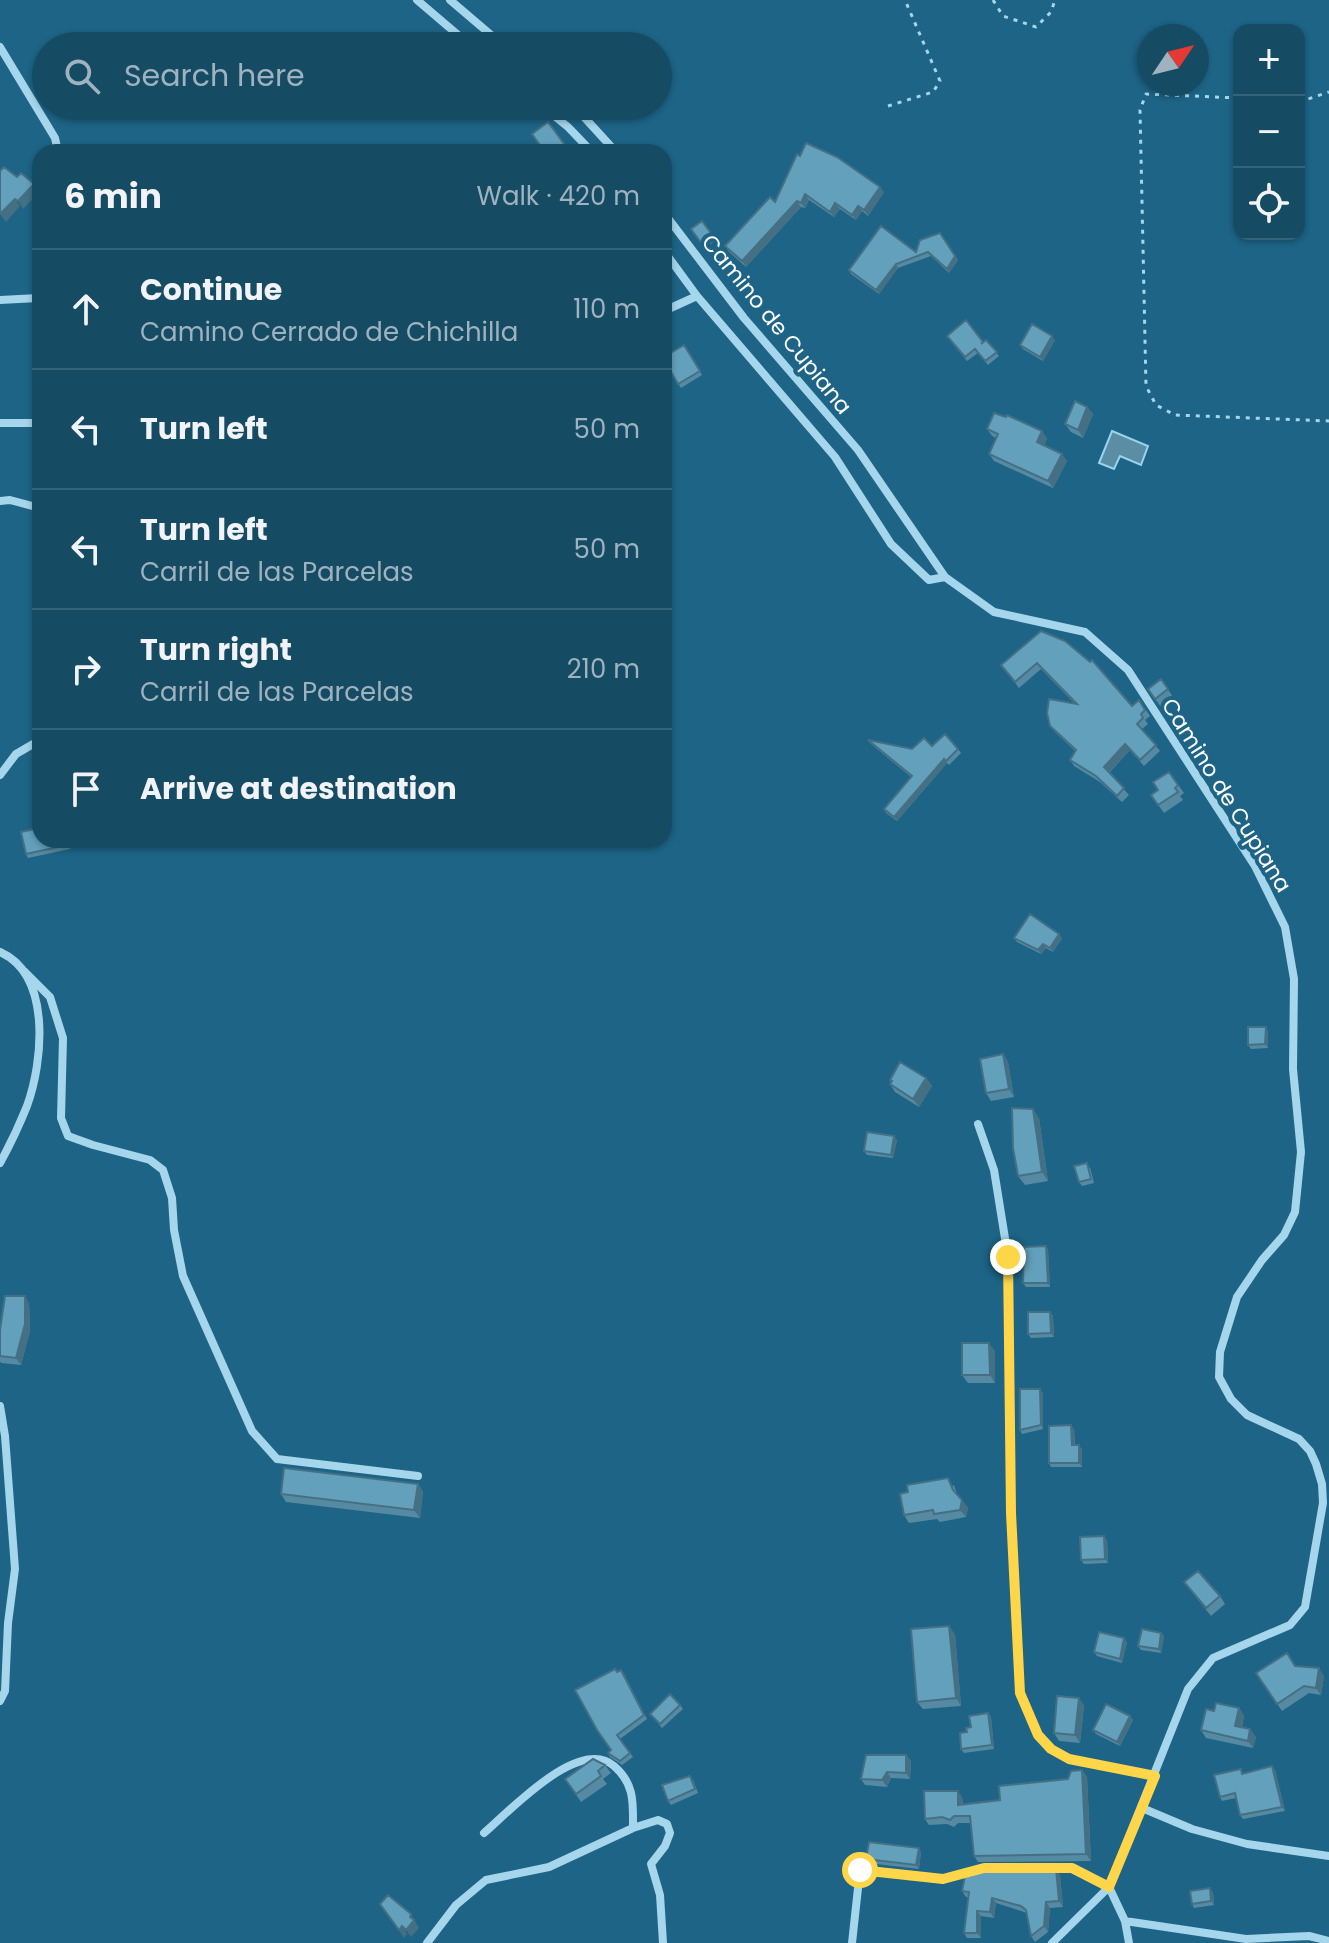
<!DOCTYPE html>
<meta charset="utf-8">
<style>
:root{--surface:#164b64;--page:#23556d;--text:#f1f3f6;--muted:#9eb3bf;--line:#356378}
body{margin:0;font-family:Poppins,sans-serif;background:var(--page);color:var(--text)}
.controls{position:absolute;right:24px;top:24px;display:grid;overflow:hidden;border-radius:16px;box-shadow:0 2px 6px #0004}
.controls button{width:72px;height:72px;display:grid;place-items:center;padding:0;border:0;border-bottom:2px solid var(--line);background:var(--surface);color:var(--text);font:40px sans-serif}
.compass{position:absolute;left:1137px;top:24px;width:72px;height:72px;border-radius:50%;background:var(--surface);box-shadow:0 2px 6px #0004;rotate:55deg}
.stop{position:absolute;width:24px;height:24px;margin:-18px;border:6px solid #ffd54a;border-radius:50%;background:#fff}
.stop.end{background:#ffd54a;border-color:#fff;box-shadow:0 2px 8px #0008}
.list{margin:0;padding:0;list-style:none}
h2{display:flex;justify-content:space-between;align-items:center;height:104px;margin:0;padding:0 32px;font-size:34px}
h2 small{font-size:26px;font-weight:400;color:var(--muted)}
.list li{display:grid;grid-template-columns:52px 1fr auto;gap:24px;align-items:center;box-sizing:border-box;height:120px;padding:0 32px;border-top:2px solid var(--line)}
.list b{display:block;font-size:30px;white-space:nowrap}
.list p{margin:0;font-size:26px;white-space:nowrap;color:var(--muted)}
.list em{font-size:26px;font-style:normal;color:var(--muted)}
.icon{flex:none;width:44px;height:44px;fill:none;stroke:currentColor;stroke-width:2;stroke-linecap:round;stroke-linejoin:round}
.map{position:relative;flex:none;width:1329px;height:1943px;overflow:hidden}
.search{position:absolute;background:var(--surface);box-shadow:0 2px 6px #0004;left:32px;top:32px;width:640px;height:88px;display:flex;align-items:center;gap:20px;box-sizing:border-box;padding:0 28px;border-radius:44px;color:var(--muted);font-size:30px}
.panel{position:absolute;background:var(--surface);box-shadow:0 2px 6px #0004;left:32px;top:144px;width:640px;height:704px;border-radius:24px}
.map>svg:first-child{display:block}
.water{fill:#5b8ea5;stroke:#98d4ed;stroke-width:2}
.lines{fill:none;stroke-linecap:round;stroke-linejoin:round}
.path{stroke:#a5d6eb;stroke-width:3;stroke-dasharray:4 6;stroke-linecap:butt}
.minor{stroke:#a5d6eb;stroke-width:8}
.wall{fill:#558aa2}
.shaded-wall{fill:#457084}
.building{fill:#63a0bc;stroke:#457084;stroke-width:2}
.route{stroke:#ffd54a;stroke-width:10}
.labels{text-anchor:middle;stroke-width:8;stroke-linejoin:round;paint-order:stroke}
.street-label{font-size:22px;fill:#fff;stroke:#1d6486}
</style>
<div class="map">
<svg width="1329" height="1943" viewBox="0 0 1329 1943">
<rect width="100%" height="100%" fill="#1d6486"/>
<path class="water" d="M 1112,431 L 1148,446 L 1141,465 L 1120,456 L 1114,469 L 1099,463 Z"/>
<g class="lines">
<path class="path" d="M 993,0 L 1003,16 L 1036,27 L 1051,12 L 1055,0
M 1239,98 L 1146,94 L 1140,110 L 1146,386 L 1156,405 L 1175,415 L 1329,421
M 1299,102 L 1329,92
M 888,106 L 933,92 L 940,81 L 905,0"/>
<path class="minor" d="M 417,0 L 471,46
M 450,0 L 504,46
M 0,47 L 55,138 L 58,152
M 542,106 L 568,127 L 592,152
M 574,106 L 616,152
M 664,213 L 744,318 L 858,450 L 945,577 L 994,612 L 1085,632 L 1128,670 L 1255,866 L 1285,927 L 1294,979 L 1293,1069 L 1301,1152 L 1295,1212 L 1284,1235 L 1262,1260 L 1237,1297 L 1220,1352 L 1219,1377 L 1231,1399 L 1247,1415 L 1299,1439 L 1310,1451 L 1316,1464 L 1322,1484 L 1323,1503 L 1305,1607 L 1290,1625 L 1213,1658 L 1188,1689 L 1109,1887 L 1052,1943
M 664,251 L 697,296 L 835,457 L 891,544 L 929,580 L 945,577
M 0,300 L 38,298 L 40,294
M 664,311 L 697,296
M 0,423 L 40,423
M 0,501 L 10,500 L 40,508
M 0,775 L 16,754 L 40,740
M 0,952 C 52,975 43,1062 27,1106 C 19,1126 10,1145 0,1163
M 24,971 L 50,997 L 63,1038 L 61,1118 L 68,1136 L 93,1145 L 150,1160 L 163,1170 L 172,1198 L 174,1230 L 183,1276 L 252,1431 L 277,1459 L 418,1476
M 978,1124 L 994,1170 L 1008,1257 L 1011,1513 L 1020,1693 L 1038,1735 L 1051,1749 L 1069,1759 L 1155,1776
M 0,1406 L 5,1436 L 15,1569 L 8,1623 L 5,1691 L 0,1701
M 1142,1808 L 1192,1829 L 1247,1844 L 1329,1856
M 484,1833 C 510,1811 579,1736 614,1766 C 635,1784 633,1803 633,1828
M 1125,1921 L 1246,1939 L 1309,1936 L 1329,1941
M 427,1943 L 456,1905 L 486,1880 L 549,1867 L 633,1828 L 658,1820 L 667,1824 L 670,1833 L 665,1846 L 651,1864 L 660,1895 L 663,1943
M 852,1943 L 860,1870 L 943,1879 L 984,1868 L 1072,1868 L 1109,1887 L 1125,1921 L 1129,1943"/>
</g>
<path class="wall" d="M 46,83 L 46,106 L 75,106 L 75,111 L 49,111 L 43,103 Z
M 797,154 L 884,192 L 868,216 L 862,211 L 856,220 L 840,209 L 834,217 L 809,200 L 805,208 L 801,207 L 746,267 L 729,252 L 725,246 L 775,202 Z
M 702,221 L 716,240 L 705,248 L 691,229 Z
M 940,233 L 958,260 L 949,273 L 931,256 L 898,268 L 879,294 L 851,274 L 849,270 L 916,252 Z
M 947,336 L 983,342 L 986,340 L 999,356 L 988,365 L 978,353 L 967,361 Z
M 1055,340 L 1043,361 L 1023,349 L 1020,345 Z
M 684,345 L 702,375 L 681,388 L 664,360 Z
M 1087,407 L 1093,414 L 1083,438 L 1071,432 L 1065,424 Z
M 987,429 L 1047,438 L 1044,446 L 1067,461 L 1053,488 L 994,461 L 989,454 L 996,438 L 992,436 Z
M 1041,631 L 1132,706 L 1139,700 L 1150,716 L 1145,720 L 1148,724 L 1142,729 L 1160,751 L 1144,766 L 1130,750 L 1109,773 L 1129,795 L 1122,802 L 1100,782 L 1074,766 L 1070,760 L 1075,751 L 1055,732 L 1050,726 L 1075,704 L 1041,669 L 1019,688 L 1001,665 Z
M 1161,679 L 1173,697 L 1161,707 L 1148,689 Z
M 868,740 L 912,749 L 932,746 L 958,749 L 961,753 L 949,765 L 947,763 L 897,821 L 886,813 L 884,809 L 911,777 L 871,744 Z
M 1169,772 L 1184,793 L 1180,796 L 1183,800 L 1164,813 L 1151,795 L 1158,790 Z
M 40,840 L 68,840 L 70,849 L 28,858 L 26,854 Z
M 1014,938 L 1062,938 L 1053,952 L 1046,948 L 1041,954 L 1017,942 Z
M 1268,1031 L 1268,1048 L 1251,1049 L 1248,1045 Z
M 1003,1054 L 1008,1062 L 1014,1097 L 991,1101 L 986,1093 Z
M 926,1078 L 932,1086 L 919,1107 L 895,1092 L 890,1084 L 891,1082 L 890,1080 Z
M 1039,1118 L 1048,1181 L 1025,1185 L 1018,1176 Z
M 897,1140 L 893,1158 L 867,1155 L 864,1151 Z
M 1090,1167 L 1094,1183 L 1082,1186 L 1079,1182 Z
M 1046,1246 L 1048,1250 L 1050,1287 L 1026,1287 L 1023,1283 Z
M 29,1303 L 30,1331 L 21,1365 L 1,1363 L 0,1361 L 0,1330 Z
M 1050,1312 L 1053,1316 L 1054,1337 L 1031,1338 L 1028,1334 Z
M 995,1351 L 995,1383 L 968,1383 L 962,1375 Z
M 1043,1393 L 1043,1429 L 1022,1434 L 1020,1430 Z
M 1074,1429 L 1075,1445 L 1082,1449 L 1082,1467 L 1051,1467 L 1049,1463 Z
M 418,1484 L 423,1492 L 420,1518 L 286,1502 L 281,1494 Z
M 954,1485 L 957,1494 L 968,1508 L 966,1517 L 940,1522 L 937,1519 L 909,1523 L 904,1515 Z
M 1107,1540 L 1108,1563 L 1084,1564 L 1081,1560 Z
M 1184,1582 L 1220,1596 L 1225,1604 L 1211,1616 Z
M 1161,1633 L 1164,1636 L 1161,1653 L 1141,1650 L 1138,1646 Z
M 955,1634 L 961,1706 L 923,1709 L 917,1702 Z
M 1127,1642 L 1122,1663 L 1097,1656 L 1094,1652 Z
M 1296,1666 L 1324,1676 L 1321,1695 L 1309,1693 L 1282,1711 L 1256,1673 Z
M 617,1672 L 624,1674 L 647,1719 L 620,1739 L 633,1757 L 622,1765 L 610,1757 L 608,1753 L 611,1750 Z
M 1079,1698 L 1084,1706 L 1080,1743 L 1059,1741 L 1054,1733 Z
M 680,1705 L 683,1709 L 662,1728 L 650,1714 Z
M 1239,1708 L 1244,1716 L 1242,1727 L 1256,1737 L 1253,1748 L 1206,1738 L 1201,1730 L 1214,1711 Z
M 988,1713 L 991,1717 L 994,1749 L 964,1753 L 961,1749 L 967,1732 Z
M 1130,1716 L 1133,1720 L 1120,1746 L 1096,1734 L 1093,1730 Z
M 906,1755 L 911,1761 L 910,1779 L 891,1778 L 887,1787 L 865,1785 L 861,1779 Z
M 605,1765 L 611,1773 L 603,1779 L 607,1784 L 581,1802 L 565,1779 Z
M 1082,1770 L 1087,1777 L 1091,1861 L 978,1862 L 974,1856 L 971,1823 L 958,1823 L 954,1827 L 947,1824 L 929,1825 L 925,1819 L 962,1797 L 963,1804 L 1000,1800 L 1068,1779 Z
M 1275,1770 L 1285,1811 L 1243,1819 L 1240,1815 L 1236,1798 L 1222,1801 L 1220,1797 L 1244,1773 Z
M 693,1780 L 698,1793 L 671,1805 L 668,1801 Z
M 921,1852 L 919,1869 L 868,1863 L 866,1859 Z
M 1060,1875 L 1063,1907 L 1050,1908 L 1048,1932 L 1035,1942 L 1031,1936 L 1027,1913 L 996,1903 L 994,1918 L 981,1916 L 981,1938 L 967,1938 L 964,1933 L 969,1897 L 966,1897 L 962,1891 Z
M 1213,1892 L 1214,1905 L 1194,1908 L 1192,1904 Z"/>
<path class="shaded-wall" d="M 34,184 L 39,192 L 23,209 L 18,201 Z
M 880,187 L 884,192 L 868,216 L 864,210 Z
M 805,194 L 809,200 L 805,208 L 801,203 Z
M 15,199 L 20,206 L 6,222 L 0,214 Z
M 797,201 L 801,207 L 746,267 L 742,261 Z
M 835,203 L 840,209 L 834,217 L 830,212 Z
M 858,206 L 862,211 L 856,220 L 852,215 Z
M 955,256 L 958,260 L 949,273 L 947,269 Z
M 896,264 L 898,268 L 879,294 L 876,290 Z
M 1052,336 L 1055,340 L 1043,361 L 1040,357 Z
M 1087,407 L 1093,414 L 1083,438 L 1078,430 Z
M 1042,431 L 1047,438 L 1042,450 L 1037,442 Z
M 1062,454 L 1067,461 L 1053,488 L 1048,481 Z
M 1125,744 L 1130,750 L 1108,773 L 1104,767 Z
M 944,759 L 947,763 L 897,821 L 894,817 Z
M 1059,934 L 1062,938 L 1053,952 L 1050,948 Z
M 1043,944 L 1046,948 L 1041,954 L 1038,950 Z
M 1266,1027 L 1268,1031 L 1268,1048 L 1265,1044 Z
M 1003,1054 L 1008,1062 L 1014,1097 L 1009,1089 Z
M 926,1078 L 932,1086 L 919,1107 L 913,1099 Z
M 1033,1109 L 1039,1118 L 1048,1181 L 1042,1172 Z
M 894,1136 L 897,1140 L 893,1158 L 891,1155 Z
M 1046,1246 L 1048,1250 L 1050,1287 L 1048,1283 Z
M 25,1296 L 29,1303 L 30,1331 L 21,1365 L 16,1358 Z
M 1050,1312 L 1053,1316 L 1054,1337 L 1051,1333 Z
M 989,1343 L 995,1351 L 995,1383 L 990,1375 Z
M 1040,1389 L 1043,1393 L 1043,1429 L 1041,1425 Z
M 1071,1425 L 1074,1429 L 1075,1449 L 1072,1445 Z
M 1079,1445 L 1082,1449 L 1082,1467 L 1079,1463 Z
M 418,1484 L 423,1492 L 420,1518 L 414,1510 Z
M 962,1500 L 968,1508 L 966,1517 L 960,1510 Z
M 1104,1536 L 1107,1540 L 1108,1563 L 1105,1559 Z
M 949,1626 L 955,1634 L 961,1706 L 956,1698 Z
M 1161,1633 L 1164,1636 L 1161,1653 L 1159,1649 Z
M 1124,1638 L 1127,1642 L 1122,1663 L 1120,1659 Z
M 1319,1668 L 1324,1676 L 1321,1695 L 1316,1688 Z
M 1079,1698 L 1084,1706 L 1080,1743 L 1075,1735 Z
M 1239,1708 L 1244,1716 L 1240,1733 L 1235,1726 Z
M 988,1713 L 991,1717 L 994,1749 L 992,1745 Z
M 1130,1716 L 1133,1720 L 1120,1746 L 1117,1742 Z
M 1250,1729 L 1256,1737 L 1253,1748 L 1248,1741 Z
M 906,1755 L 911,1761 L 910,1779 L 906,1773 Z
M 1272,1766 L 1275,1770 L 1285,1811 L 1282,1807 Z
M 1082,1770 L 1087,1777 L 1091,1861 L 1086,1854 Z
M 887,1772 L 891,1778 L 887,1787 L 882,1780 Z
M 958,1791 L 962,1797 L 963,1811 L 958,1805 Z
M 919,1848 L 921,1852 L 919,1869 L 916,1865 Z
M 1056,1869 L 1060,1875 L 1063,1907 L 1059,1901 Z
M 1210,1888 L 1213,1892 L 1214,1905 L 1211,1901 Z
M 992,1898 L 996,1903 L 994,1918 L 990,1912 Z
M 1046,1902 L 1050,1908 L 1048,1932 L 1044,1926 Z
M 977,1911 L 981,1916 L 981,1938 L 977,1933 Z
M 411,1914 L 419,1928 L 411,1937 L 406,1930 Z
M 402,1926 L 407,1934 L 404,1938 L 399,1930 Z"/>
<path class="building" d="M 43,83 L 46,83 L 46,103 L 43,103 Z
M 548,122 L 570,152 L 545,152 L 532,134 Z
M 806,143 L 837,157 L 880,187 L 864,210 L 858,206 L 852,215 L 835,203 L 830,212 L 805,194 L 801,203 L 797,201 L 742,261 L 725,246 L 770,197 L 775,202 L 797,154 L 800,156 Z
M 4,167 L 17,177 L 21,173 L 34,184 L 18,201 L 15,199 L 0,214 L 0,171 Z
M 702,221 L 713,236 L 702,244 L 691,229 Z
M 881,226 L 916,252 L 920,240 L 940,233 L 955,256 L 947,269 L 928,252 L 896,264 L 876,290 L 849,270 Z
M 966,320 L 983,342 L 981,344 L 986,340 L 997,352 L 985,361 L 975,349 L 965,357 L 947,336 Z
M 1032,324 L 1052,336 L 1040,357 L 1020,345 Z
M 684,345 L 700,371 L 678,384 L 664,360 L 664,357 Z
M 1075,401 L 1087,407 L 1078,430 L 1065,424 Z
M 994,413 L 1006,417 L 1007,415 L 1042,431 L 1037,442 L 1062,454 L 1048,481 L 989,454 L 998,434 L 987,429 Z
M 1041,631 L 1065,641 L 1090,662 L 1092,660 L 1132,706 L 1139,700 L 1145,710 L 1141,714 L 1143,718 L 1137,724 L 1156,745 L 1140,760 L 1125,744 L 1104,767 L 1124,788 L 1117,796 L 1096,776 L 1070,760 L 1076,750 L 1050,726 L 1047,713 L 1049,699 L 1077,704 L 1037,663 L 1015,682 L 1001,665 Z
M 1161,679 L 1168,689 L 1155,699 L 1148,689 Z
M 945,734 L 958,749 L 946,761 L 944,759 L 894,817 L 884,809 L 912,776 L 868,740 L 912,749 L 924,738 L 932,746 Z
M 1169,772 L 1178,785 L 1175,788 L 1178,792 L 1158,805 L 1151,795 L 1158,790 L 1153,782 Z
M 40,828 L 40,840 L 66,840 L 67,845 L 26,854 L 21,832 Z
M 1030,914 L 1059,934 L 1050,948 L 1043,944 L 1038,950 L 1014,938 Z
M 1248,1027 L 1266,1027 L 1265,1044 L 1248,1045 Z
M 1003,1054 L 1009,1089 L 986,1093 L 980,1059 Z
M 900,1062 L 926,1078 L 913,1099 L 890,1084 L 892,1081 L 890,1080 Z
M 1012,1108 L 1033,1109 L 1042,1172 L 1018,1176 L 1013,1148 Z
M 867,1132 L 894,1136 L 891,1155 L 864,1151 Z
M 1087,1163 L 1091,1179 L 1079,1182 L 1074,1166 Z
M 1046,1246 L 1048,1283 L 1023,1283 L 1024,1247 Z
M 5,1296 L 25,1296 L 25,1324 L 16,1358 L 0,1356 L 0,1330 Z
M 1028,1312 L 1050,1312 L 1051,1333 L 1028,1334 Z
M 962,1343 L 989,1343 L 990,1375 L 962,1375 Z
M 1020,1389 L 1040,1389 L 1041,1425 L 1020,1430 Z
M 1071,1425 L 1072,1445 L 1079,1445 L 1079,1463 L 1049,1463 L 1049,1426 Z
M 284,1468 L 418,1484 L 414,1510 L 281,1494 Z
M 948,1478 L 953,1490 L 962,1500 L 960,1510 L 934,1514 L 933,1510 L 904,1515 L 900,1494 L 908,1492 L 907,1485 Z
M 1104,1536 L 1105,1559 L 1081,1560 L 1080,1537 Z
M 1198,1571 L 1220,1596 L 1206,1608 L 1184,1582 Z
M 949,1626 L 956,1698 L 917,1702 L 911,1629 Z
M 1142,1629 L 1161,1633 L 1159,1649 L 1138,1646 Z
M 1099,1632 L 1124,1638 L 1120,1659 L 1094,1652 Z
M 1287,1653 L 1295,1666 L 1319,1668 L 1316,1688 L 1304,1686 L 1277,1704 L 1256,1673 Z
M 615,1669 L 617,1672 L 621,1670 L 644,1715 L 617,1735 L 630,1753 L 620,1761 L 608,1753 L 611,1750 L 597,1730 L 575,1690 Z
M 670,1694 L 680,1705 L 660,1724 L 650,1714 Z
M 1057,1696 L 1079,1698 L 1075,1735 L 1054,1733 Z
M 1216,1703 L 1239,1708 L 1235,1726 L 1250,1729 L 1248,1741 L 1201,1730 L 1206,1709 L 1214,1711 Z
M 1106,1704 L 1130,1716 L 1117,1742 L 1093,1730 Z
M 988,1713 L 992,1745 L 961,1749 L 960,1733 L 967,1732 L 966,1728 L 971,1727 L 969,1716 Z
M 866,1755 L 906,1755 L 906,1773 L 887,1772 L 882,1780 L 861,1779 Z
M 593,1759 L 605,1765 L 598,1771 L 601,1776 L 576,1794 L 565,1779 Z
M 1272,1766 L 1282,1807 L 1240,1815 L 1235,1793 L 1220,1797 L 1214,1775 L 1241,1769 L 1242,1774 Z
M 1082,1770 L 1086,1854 L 974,1856 L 970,1816 L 954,1816 L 950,1820 L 942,1817 L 925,1819 L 924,1791 L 958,1791 L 958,1805 L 1000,1800 L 999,1786 L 1068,1779 L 1071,1771 Z
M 690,1776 L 695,1789 L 668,1801 L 662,1785 Z
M 869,1842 L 919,1848 L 916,1865 L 866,1859 Z
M 981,1869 L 1056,1869 L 1059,1901 L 1046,1902 L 1044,1926 L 1031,1936 L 1026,1910 L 1021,1906 L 992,1898 L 990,1912 L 977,1911 L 977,1933 L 964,1933 L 969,1892 L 962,1891 L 965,1876 L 971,1876 L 972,1872 Z
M 1210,1888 L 1211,1901 L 1192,1904 L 1190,1891 Z
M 388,1895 L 411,1914 L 410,1917 L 414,1920 L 406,1930 L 402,1926 L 399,1930 L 380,1904 Z"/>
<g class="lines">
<path class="route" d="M 860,1870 L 943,1879 L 984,1868 L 1072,1868 L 1109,1887 L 1155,1776 L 1069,1759 L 1051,1749 L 1038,1735 L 1020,1693 L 1011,1513 L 1008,1257"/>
</g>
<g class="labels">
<g class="street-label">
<text transform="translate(777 324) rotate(51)" y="8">Camino de Cupiana</text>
<text transform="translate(1227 795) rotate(58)" y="8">Camino de Cupiana</text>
</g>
</g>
</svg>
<div class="controls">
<button>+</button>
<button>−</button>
<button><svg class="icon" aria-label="locate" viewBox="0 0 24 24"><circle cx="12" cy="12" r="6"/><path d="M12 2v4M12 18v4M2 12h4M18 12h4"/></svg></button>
</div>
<svg class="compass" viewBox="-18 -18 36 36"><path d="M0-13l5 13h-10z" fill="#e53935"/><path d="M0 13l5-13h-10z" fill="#9eb3bf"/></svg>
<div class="stop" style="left:860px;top:1870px"></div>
<div class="stop end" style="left:1008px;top:1257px"></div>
<div class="search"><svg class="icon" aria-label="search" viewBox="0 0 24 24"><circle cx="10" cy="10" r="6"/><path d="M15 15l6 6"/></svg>Search here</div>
<section class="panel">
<h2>6 min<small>Walk · 420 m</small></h2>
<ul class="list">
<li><svg class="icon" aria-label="ahead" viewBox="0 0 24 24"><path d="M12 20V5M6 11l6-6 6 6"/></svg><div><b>Continue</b><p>Camino Cerrado de Chichilla</p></div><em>110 m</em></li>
<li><svg class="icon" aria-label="left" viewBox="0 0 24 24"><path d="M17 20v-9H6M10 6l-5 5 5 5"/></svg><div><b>Turn left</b></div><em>50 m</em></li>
<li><svg class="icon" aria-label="left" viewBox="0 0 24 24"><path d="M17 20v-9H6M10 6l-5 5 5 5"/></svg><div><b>Turn left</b><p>Carril de las Parcelas</p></div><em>50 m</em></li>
<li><svg class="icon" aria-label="right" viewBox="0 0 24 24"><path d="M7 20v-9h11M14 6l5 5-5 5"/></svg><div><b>Turn right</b><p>Carril de las Parcelas</p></div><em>210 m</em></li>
<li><svg class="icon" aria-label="arrive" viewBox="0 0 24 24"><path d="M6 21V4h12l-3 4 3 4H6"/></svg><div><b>Arrive at destination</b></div></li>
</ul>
</section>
</div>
